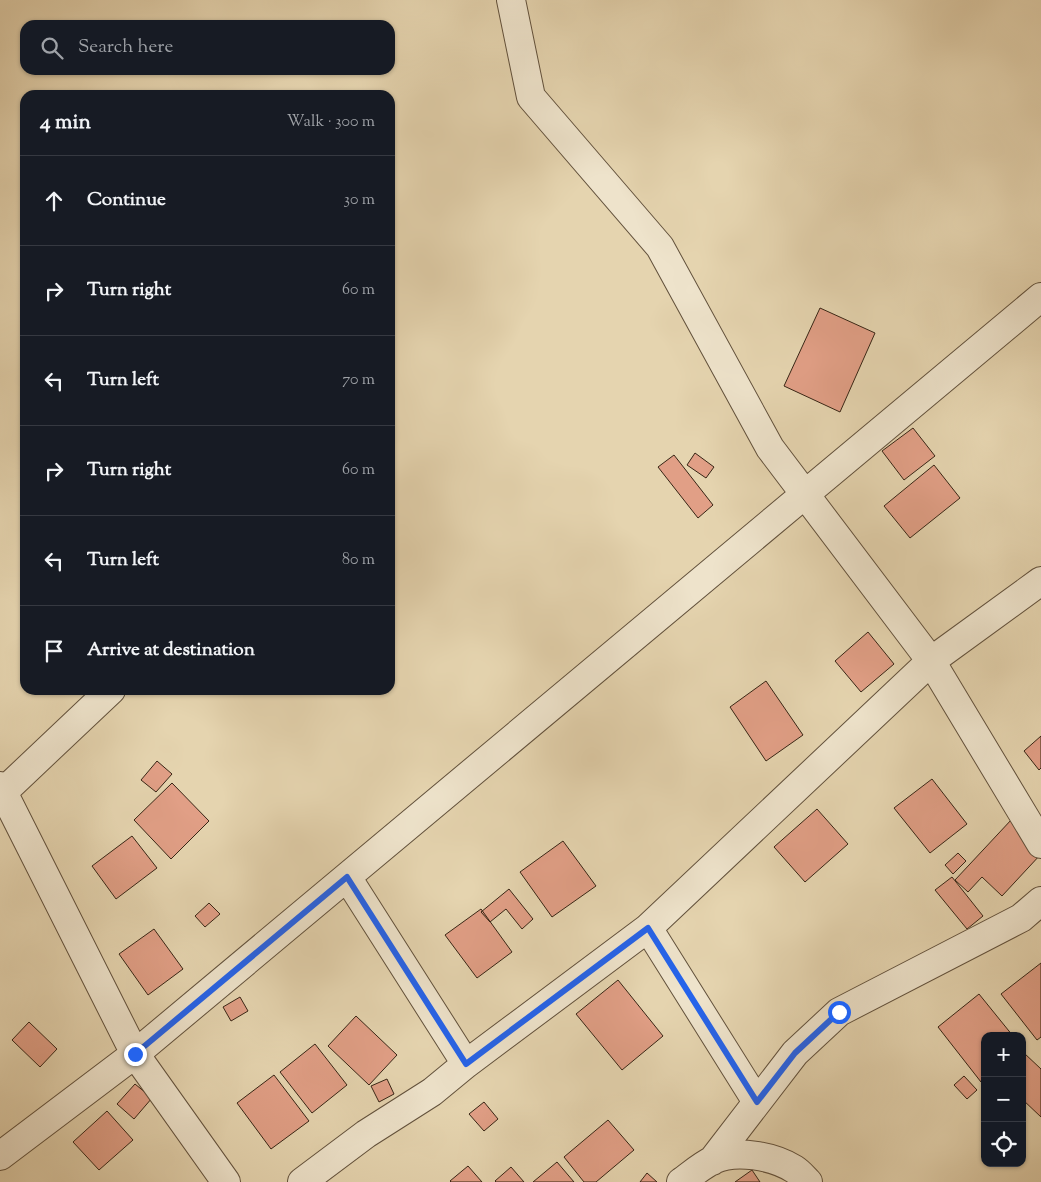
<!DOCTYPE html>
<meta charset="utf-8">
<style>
:root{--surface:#171b24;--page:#20242c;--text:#f1f3f6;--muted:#9ea1a6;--line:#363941}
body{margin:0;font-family:"Sorts Mill Goudy",serif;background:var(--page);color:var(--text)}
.controls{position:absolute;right:15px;bottom:15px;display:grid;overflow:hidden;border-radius:10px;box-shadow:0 1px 4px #0004}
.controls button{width:45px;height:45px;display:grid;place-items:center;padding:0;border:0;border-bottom:1px solid var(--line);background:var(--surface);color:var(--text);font:25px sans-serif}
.stop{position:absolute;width:15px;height:15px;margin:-11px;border:4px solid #2563eb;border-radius:50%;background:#fff}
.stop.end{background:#2563eb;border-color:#fff;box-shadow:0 1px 5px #0008}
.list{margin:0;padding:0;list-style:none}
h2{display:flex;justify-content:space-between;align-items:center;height:65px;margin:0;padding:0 20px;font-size:21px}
h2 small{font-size:16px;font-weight:400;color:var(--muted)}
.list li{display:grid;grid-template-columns:32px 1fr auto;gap:15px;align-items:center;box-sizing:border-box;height:90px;padding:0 20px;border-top:1px solid var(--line)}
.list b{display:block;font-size:19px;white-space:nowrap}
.list em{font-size:16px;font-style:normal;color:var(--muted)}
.icon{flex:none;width:28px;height:28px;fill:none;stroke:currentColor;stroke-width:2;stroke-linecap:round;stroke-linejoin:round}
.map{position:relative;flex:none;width:1041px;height:1182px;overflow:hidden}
.search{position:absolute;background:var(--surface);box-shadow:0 1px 4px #0004;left:20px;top:20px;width:375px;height:55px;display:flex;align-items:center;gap:12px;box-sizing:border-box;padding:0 18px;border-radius:15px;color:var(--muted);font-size:19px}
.panel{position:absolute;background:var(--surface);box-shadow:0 1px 4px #0004;left:20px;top:90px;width:375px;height:605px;border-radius:15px}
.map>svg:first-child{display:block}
.building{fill:#e19f86;stroke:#372515}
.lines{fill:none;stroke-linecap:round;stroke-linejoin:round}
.minor-casing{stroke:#62513c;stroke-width:30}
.minor{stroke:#eee3cb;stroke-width:28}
.route{stroke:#2563eb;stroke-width:6}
</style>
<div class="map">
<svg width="1041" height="1182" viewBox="0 0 1041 1182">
<rect width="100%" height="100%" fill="#e5d4af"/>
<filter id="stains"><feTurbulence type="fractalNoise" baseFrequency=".004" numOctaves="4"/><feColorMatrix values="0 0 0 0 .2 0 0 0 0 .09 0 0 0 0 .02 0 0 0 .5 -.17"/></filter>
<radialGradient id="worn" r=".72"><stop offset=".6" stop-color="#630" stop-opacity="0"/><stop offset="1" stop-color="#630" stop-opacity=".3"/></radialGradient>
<path class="building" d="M 820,308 L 875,333 L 840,412 L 784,386 Z
M 913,428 L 935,456 L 904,480 L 882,451 Z
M 695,453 L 714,467 L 706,478 L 687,465 Z
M 674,455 L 713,505 L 698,518 L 658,467 Z
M 934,465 L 960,498 L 910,538 L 884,506 Z
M 868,632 L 894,664 L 861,692 L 835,661 Z
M 766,681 L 803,735 L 766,761 L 730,707 Z
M 1041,736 L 1041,768 L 1039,770 L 1024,751 Z
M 157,761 L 172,774 L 156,792 L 141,780 Z
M 932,779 L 967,824 L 930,853 L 894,808 Z
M 172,783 L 209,821 L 171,859 L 134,820 Z
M 817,809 L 848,844 L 805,882 L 774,847 Z
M 1012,819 L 1041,854 L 1002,896 L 982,877 L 968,892 L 955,880 Z
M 132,836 L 157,868 L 116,899 L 92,866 Z
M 563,841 L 596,886 L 552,917 L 520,872 Z
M 958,853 L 966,861 L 953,874 L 945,865 Z
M 952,877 L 983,916 L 967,929 L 935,890 Z
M 509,889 L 533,919 L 522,929 L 506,909 L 490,922 L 481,912 Z
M 209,903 L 220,914 L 205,927 L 195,916 Z
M 481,909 L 512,952 L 477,978 L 445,935 Z
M 154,929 L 183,969 L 148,995 L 119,954 Z
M 1041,963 L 1041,1037 L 1037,1040 L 1001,994 Z
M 618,980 L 663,1036 L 622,1070 L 576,1014 Z
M 979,994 L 1013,1036 L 985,1036 L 985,1080 L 981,1082 L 938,1027 Z
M 240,997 L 248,1011 L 231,1021 L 223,1007 Z
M 356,1016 L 397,1055 L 369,1085 L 328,1046 Z
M 29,1022 L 57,1049 L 40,1067 L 12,1040 Z
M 315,1044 L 347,1085 L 312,1113 L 280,1072 Z
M 1024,1053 L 1041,1069 L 1041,1117 L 1022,1099 L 1022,1054 Z
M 274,1075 L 309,1121 L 271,1149 L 237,1103 Z
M 964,1076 L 977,1090 L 967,1099 L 954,1085 Z
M 387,1079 L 394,1094 L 379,1102 L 371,1086 Z
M 135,1084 L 152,1098 L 134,1119 L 117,1104 Z
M 484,1102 L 498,1119 L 484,1131 L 469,1114 Z
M 107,1111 L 133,1140 L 99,1170 L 73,1142 Z
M 608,1120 L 634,1150 L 596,1182 L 584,1182 L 564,1157 Z
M 557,1162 L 574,1182 L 533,1182 Z
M 468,1166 L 482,1182 L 451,1182 L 450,1181 Z
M 511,1167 L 524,1182 L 496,1182 L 495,1181 Z
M 752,1170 L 760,1182 L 735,1182 Z
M 647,1173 L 657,1182 L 640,1182 Z"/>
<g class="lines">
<g class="minor-casing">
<path id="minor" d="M 511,0 L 531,97 L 660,247 L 770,448 L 931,661 L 1041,844
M 0,786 L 135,1054 L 226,1182
M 0,795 L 111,690
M 347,877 L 466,1064
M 648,928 L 757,1102
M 0,1156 L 135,1054 L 1041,297
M 712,1161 L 795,1053 L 839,1012 L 1021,918 L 1041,901
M 302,1182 L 366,1134 L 432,1092 L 466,1064 L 648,928 L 931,661 L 1041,581
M 681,1182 C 691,1175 701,1166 713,1160 C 736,1149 773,1156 794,1169 C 799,1172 804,1178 808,1182"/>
</g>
<use href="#minor" class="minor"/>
</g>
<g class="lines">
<path class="route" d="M 135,1054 L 347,877 L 466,1064 L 648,928 L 757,1102 L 795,1053 L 839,1012"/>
</g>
<rect width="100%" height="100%" filter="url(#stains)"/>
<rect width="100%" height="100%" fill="url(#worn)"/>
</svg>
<div class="controls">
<button>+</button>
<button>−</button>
<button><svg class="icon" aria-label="locate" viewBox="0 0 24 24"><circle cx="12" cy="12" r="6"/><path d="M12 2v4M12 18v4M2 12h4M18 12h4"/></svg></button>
</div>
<div class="stop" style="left:839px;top:1012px"></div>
<div class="stop end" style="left:135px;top:1054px"></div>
<div class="search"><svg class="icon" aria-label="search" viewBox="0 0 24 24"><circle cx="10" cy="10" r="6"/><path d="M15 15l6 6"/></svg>Search here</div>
<section class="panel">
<h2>4 min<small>Walk · 300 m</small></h2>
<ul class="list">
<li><svg class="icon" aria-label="ahead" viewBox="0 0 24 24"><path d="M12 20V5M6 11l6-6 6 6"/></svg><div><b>Continue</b></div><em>30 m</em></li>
<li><svg class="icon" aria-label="right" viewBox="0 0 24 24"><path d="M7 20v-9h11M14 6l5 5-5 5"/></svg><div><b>Turn right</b></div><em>60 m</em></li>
<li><svg class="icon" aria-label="left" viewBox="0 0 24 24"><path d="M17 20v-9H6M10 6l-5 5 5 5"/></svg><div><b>Turn left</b></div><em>70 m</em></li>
<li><svg class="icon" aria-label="right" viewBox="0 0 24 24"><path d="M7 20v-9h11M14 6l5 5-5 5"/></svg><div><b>Turn right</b></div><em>60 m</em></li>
<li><svg class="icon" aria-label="left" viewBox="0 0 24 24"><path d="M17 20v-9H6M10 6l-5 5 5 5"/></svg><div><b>Turn left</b></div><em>80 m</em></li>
<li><svg class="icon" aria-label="arrive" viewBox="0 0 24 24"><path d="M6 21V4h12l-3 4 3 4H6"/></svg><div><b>Arrive at destination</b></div></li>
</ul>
</section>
</div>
